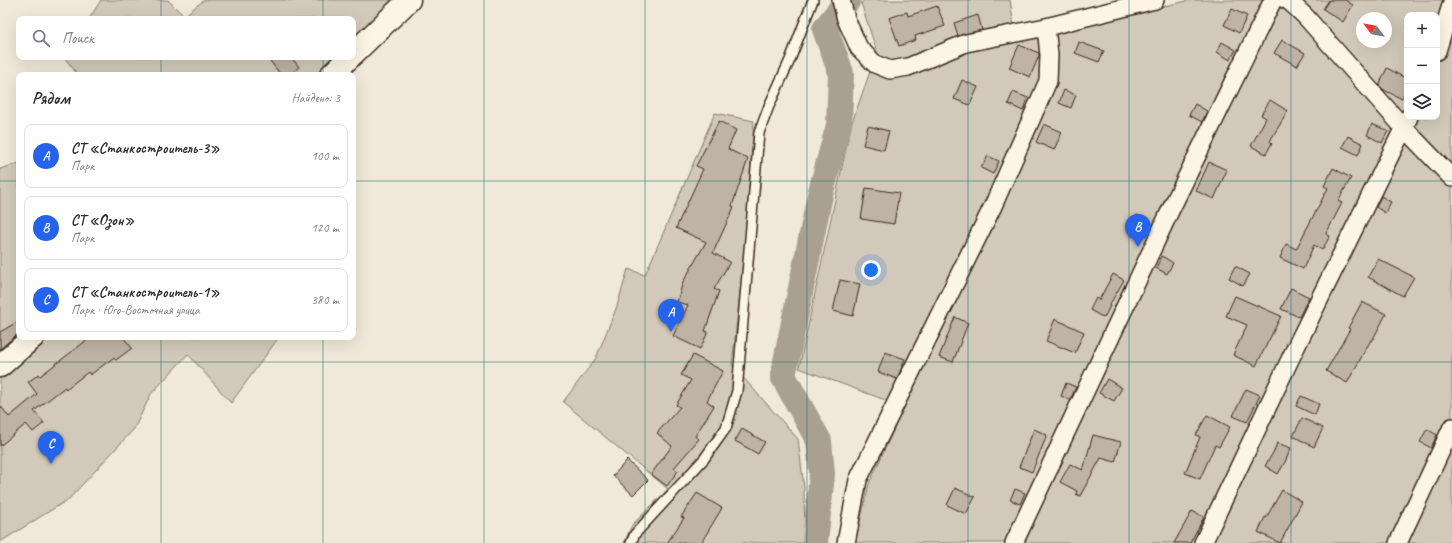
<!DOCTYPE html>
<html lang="ru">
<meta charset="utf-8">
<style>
:root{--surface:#fff;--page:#f2f2f3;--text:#2b2b33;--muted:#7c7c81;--line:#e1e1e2;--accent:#2563eb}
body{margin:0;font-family:Caveat,sans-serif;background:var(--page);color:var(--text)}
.controls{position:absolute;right:12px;top:12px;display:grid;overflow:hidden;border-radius:8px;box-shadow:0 4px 16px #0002}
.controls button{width:36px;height:36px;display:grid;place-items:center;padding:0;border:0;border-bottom:1px solid var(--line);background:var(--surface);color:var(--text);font:20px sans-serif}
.compass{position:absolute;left:1356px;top:12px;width:36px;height:36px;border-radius:50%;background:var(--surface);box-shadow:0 4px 16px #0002;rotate:301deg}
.you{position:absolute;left:871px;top:270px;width:14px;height:14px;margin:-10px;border:3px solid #fff;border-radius:50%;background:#1a73e8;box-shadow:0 0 0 6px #1a73e833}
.badge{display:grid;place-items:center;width:26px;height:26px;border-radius:50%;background:var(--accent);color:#fff;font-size:13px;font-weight:700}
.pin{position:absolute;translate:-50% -33px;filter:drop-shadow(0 1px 2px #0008)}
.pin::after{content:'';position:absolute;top:21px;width:14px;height:12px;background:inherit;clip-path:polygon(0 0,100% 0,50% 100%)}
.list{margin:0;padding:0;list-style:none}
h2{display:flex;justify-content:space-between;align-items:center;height:52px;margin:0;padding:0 16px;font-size:17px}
h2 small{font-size:13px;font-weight:400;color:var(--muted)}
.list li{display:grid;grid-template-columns:26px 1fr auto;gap:12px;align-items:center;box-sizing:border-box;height:64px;margin:0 8px 8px;padding:0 8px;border:1px solid var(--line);border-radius:8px}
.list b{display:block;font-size:15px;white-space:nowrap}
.list p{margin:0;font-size:13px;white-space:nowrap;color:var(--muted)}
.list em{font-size:13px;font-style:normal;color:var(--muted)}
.icon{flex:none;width:22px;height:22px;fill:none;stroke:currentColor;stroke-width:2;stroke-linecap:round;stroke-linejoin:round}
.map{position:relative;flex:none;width:1452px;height:543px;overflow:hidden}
.search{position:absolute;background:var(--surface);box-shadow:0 4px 16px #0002;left:16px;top:16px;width:340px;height:44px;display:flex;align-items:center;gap:10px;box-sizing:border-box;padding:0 14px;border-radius:8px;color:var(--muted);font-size:15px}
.panel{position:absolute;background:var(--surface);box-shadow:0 4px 16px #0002;left:16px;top:72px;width:340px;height:268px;border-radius:8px}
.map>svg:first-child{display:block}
.green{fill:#d2c9ba;stroke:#867a6c;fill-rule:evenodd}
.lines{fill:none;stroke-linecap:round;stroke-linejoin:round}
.river{stroke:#aaa091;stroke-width:26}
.building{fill:#beb3a4;stroke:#3b2a1e}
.service-casing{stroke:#3b2a1e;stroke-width:12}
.minor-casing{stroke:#3b2a1e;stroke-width:20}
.tertiary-casing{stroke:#3b2a1e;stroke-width:25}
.service{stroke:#fcf5e5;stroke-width:9}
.minor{stroke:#fcf5e5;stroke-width:17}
.tertiary{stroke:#fcf5e5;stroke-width:22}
.grid{fill:none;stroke:#0f766e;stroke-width:1;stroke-opacity:0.55}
</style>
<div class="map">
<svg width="1452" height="543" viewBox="0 0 1452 543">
<rect width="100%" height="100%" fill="#f0e9d9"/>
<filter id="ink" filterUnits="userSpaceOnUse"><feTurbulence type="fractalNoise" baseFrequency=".025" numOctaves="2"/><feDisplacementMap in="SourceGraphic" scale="8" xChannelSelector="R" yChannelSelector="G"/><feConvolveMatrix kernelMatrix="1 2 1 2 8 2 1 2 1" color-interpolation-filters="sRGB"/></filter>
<g filter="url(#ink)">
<path class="green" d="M 101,0 L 168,0 L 184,16 L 204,0 L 396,0 L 353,41 L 353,19 L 89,19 Z
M 865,0 L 1010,0 L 1016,40 L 1191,0 L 1452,0 L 1452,543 L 855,543 L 869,484 L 904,407 L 799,368 L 851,125 L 877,52 L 861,3 ZM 1407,15 L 1437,15 L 1437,117 L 1407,117 ZM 1362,18 L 1386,18 L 1386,42 L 1362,42 Z
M 64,57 L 336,57 L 317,75 L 78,75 Z
M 715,113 L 754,121 L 744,256 L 732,365 L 798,439 L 804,488 L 805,543 L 624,543 L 632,525 L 668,489 L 563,402 L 596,358 L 617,306 L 628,269 L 645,275 Z
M 19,163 L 19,337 L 0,354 L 0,169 Z
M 45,337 L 279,337 L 231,403 L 188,354 L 151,394 L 134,429 L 69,499 L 0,542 L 0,376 Z"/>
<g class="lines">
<path class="river" d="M 815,543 L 822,474 L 819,441 L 783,376 L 820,195 L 839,125 L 841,73 L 825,29 L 848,0"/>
</g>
<path class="building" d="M 1329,0 L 1345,0 L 1353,5 L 1343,22 L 1323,9 Z
M 937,6 L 945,26 L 915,36 L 916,40 L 899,46 L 889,18 L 907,12 L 908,16 Z
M 1232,9 L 1247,16 L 1239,33 L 1224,25 Z
M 978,15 L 982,30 L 958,36 L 954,23 Z
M 1282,40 L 1305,53 L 1297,66 L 1274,53 Z
M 1079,42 L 1104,51 L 1099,62 L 1075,53 Z
M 1222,42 L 1236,50 L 1230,60 L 1217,52 Z
M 1019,45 L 1039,53 L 1039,56 L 1030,77 L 1009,68 Z
M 267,57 L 291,57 L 299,67 L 290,75 L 281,75 Z
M 1387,68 L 1407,79 L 1407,89 L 1402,99 L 1384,90 L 1379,85 Z
M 962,80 L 978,87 L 970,105 L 954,99 Z
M 1064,90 L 1076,95 L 1071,108 L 1059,103 Z
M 1013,92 L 1028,98 L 1023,111 L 1008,104 Z
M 1270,100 L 1288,111 L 1270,141 L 1272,143 L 1266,154 L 1251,146 L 1266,118 L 1261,115 Z
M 1195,104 L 1207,111 L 1202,122 L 1189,115 Z
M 719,121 L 736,130 L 728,149 L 748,159 L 732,206 L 734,207 L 713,253 L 730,262 L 714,289 L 719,291 L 705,331 L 708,332 L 700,349 L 673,336 L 688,305 L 677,302 L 683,282 L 706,242 L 676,228 L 703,169 L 696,166 Z
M 1044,124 L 1062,132 L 1054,150 L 1036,142 Z
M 1372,124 L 1388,131 L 1382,143 L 1367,135 Z
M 868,126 L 889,131 L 884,150 L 863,145 Z
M 1348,136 L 1363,144 L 1358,155 L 1342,147 Z
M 988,156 L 999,161 L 993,174 L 981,168 Z
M 1209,162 L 1227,170 L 1214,199 L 1196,191 Z
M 1333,168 L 1351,178 L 1338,201 L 1342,203 L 1326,234 L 1330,236 L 1322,250 L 1314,245 L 1303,269 L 1280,258 L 1286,244 L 1296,249 L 1328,188 L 1324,186 Z
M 866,188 L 899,193 L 894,224 L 861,219 Z
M 1381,196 L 1391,202 L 1385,213 L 1376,207 Z
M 1137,215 L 1151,223 L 1143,238 L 1129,230 Z
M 1162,256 L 1173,263 L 1167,274 L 1156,268 Z
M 1378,259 L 1414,277 L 1403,296 L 1368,277 Z
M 1235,266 L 1250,274 L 1243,286 L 1229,278 Z
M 1113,274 L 1124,280 L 1109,306 L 1110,306 L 1104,318 L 1090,310 L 1096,298 L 1099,300 Z
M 840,280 L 860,284 L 853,316 L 833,311 Z
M 1291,288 L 1309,297 L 1299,317 L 1281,309 Z
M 1235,296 L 1281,316 L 1256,366 L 1233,355 L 1247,325 L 1226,316 Z
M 1362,302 L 1386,314 L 1372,341 L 1371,340 L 1347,383 L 1326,371 L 1350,329 L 1348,328 Z
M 955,317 L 968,323 L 953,362 L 939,357 Z
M 1055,319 L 1084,332 L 1075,353 L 1046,341 Z
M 19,321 L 19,333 L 0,349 L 0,332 Z
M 91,337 L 123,337 L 132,348 L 116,360 L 113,358 L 90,375 L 88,372 L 66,389 L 65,387 L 34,411 L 44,423 L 33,432 L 26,424 L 0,446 L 0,405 L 9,417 L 37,394 L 28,382 L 39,374 L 40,376 Z
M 885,352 L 905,359 L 897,379 L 878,372 Z
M 693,355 L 723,371 L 707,401 L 714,406 L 695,436 L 699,439 L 674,468 L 678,471 L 667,486 L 651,474 L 672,446 L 657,433 L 680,407 L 676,405 L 691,380 L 681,375 Z
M 1107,379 L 1122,388 L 1114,401 L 1099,393 Z
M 1066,383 L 1076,387 L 1070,400 L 1061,396 Z
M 1246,389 L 1260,395 L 1247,422 L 1233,416 Z
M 1301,396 L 1319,404 L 1315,415 L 1296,406 Z
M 1207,415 L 1230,427 L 1219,447 L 1215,445 L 1200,479 L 1185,473 L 1200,437 L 1196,435 Z
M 1302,418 L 1323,428 L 1314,447 L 1293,436 Z
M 742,429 L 765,442 L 758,454 L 735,441 Z
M 1034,429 L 1047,435 L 1032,472 L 1019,467 Z
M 1427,429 L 1437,435 L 1431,448 L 1420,442 Z
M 1093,435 L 1121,442 L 1115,462 L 1101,458 L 1080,496 L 1076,494 L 1077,491 L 1060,482 L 1070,464 L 1083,470 Z
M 1277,443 L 1291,448 L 1285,462 L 1278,474 L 1265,466 L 1274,451 Z
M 627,460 L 648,480 L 633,495 L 613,476 Z
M 955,488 L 975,497 L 966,514 L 947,505 Z
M 1015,489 L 1025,493 L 1020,504 L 1010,500 Z
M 1282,490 L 1302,502 L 1280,543 L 1258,532 L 1265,517 L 1266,518 Z
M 697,493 L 722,508 L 701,543 L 667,543 L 684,518 L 681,517 Z
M 1192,511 L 1204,517 L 1190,543 L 1174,543 Z"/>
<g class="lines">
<g class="service-casing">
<path id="service" d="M 631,543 L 635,534 L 704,459 L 726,428 L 737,391 L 759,133 L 769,106 L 790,60 L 813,0"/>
</g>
<g class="minor-casing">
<path id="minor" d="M 841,0 L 846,19 L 859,48 L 875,64 L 890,70 L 908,67 L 966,43 L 1046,27 L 1155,0
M 1286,0 L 1290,2 L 1305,16 L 1403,127 L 1452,178
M 1437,51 L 1452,2
M 846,543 L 858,480 L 993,206 L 1048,81 L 1049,55 L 1046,27
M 1014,543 L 1171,209 L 1273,0
M 1203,543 L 1294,351 L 1409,117
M 1398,543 L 1452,427"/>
</g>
<g class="tertiary-casing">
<path id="tertiary" d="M 353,54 L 409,0
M 331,75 L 350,57
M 0,366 L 33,337"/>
</g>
<use href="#service" class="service"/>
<use href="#minor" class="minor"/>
<use href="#tertiary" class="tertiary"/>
</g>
</g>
<path class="grid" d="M 161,0 L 161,19M 323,0 L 323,19M 484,0 L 484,543M 645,0 L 645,543M 807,0 L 807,543M 968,0 L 968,543M 1129,0 L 1129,543M 1291,0 L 1291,543M 161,57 L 161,75M 323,57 L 323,75M 0,181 L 19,181M 353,181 L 1452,181M 161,337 L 161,543M 323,337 L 323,543M 0,362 L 1452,362"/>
</svg>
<div class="controls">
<button>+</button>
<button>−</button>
<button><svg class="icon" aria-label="layers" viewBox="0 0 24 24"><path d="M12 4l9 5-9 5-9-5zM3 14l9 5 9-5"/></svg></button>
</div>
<svg class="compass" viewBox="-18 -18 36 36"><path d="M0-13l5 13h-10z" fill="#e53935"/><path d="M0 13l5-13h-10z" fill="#7c7c81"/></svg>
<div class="you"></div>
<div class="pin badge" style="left:671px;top:332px">A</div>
<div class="pin badge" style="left:1138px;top:247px">B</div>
<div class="pin badge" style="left:51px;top:464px">C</div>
<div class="search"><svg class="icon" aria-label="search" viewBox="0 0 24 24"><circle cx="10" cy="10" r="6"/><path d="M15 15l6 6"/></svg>Поиск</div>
<section class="panel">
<h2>Рядом<small>Найдено: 3</small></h2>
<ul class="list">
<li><span class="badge">A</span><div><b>СТ «Станкостроитель-3»</b><p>Парк</p></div><em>100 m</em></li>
<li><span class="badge">B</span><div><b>СТ «Озон»</b><p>Парк</p></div><em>120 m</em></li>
<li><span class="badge">C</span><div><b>СТ «Станкостроитель-1»</b><p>Парк · Юго-Восточная улица</p></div><em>380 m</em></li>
</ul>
</section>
</div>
